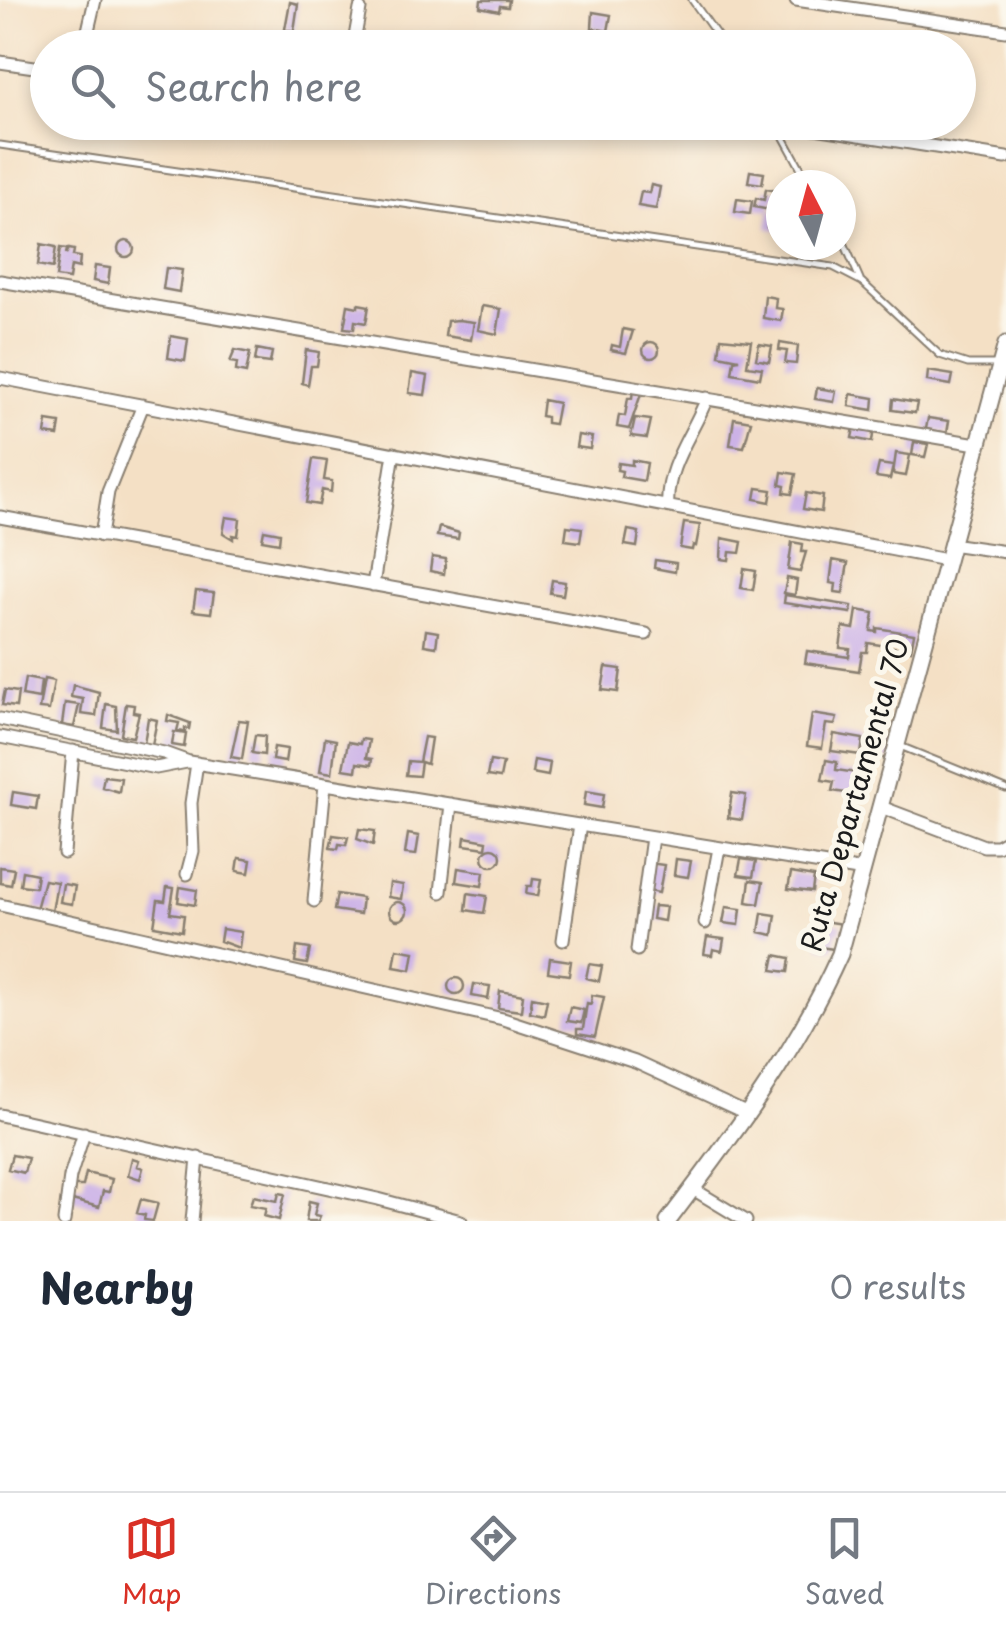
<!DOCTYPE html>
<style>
:root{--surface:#fff;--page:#f2f2f3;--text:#1f2937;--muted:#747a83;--line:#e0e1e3;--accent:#d93025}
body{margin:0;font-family:"Playpen Sans",sans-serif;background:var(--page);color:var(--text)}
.compass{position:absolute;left:766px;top:170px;width:90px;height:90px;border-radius:50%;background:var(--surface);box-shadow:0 5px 15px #0003;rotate:354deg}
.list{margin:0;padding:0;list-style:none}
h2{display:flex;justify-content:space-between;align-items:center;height:130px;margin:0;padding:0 40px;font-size:42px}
h2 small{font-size:32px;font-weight:400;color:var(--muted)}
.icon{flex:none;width:55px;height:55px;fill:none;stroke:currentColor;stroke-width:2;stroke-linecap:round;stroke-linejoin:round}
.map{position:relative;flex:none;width:1006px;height:1221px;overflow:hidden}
.search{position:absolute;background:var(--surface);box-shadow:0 5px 15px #0003;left:30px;right:30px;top:30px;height:110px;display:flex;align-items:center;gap:25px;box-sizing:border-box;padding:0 35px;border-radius:55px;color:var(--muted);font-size:38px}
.sheet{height:270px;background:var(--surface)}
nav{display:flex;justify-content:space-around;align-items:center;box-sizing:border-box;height:140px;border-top:2px solid var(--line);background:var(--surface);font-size:28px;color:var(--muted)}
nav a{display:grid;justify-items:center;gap:5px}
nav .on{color:var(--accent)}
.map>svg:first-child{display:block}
.building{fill:#ccb2e7}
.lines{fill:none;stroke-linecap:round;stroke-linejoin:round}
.lane-casing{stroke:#887e70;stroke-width:9}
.street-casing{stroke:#887e70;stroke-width:15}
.secondary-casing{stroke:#887e70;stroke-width:19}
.lane{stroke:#fff;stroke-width:5}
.street{stroke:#fff;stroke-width:11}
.secondary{stroke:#fff;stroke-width:15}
.labels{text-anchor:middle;stroke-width:10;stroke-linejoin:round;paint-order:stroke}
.street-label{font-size:28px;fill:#1c1c1c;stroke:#fbf7ec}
</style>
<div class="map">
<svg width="1006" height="1221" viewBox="0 0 1006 1221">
<rect width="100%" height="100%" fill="#fbf7ec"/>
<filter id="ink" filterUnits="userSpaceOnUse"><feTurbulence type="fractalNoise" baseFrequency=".01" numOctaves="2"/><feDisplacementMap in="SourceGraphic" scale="20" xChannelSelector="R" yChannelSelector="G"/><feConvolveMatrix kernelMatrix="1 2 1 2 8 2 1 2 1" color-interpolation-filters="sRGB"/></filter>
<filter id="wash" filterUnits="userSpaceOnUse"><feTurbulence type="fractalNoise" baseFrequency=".0048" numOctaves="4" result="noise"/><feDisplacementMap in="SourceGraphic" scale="40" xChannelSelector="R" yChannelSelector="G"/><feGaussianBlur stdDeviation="2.25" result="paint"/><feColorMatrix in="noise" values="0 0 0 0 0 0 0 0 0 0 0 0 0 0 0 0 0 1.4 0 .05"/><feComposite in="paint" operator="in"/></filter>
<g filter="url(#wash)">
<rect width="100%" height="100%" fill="#f4e0c5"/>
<g id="blocks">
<path class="building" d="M 481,0 L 509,0 L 508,7 L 500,6 L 499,11 L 480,7 Z
M 290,2 L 298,4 L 294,31 L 285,29 Z
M 593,12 L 611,15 L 608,31 L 592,28 Z
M 750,171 L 764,173 L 762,184 L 748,182 Z
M 651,185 L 660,187 L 656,209 L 638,206 L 641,192 L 649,193 Z
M 766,189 L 778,191 L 776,201 L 771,200 L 770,210 L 754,207 L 756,198 L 764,200 Z
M 737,199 L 752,201 L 750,214 L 735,212 Z
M 770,210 L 780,211 L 777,230 L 767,228 Z
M118 249a8 8 0 1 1 16 0a8 8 0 1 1-16 0Z
M 41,244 L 56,247 L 53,268 L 38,265 Z
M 60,248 L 67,249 L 66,254 L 69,249 L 74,250 L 73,256 L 80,257 L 79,268 L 71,266 L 69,279 L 56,277 Z
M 95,266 L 110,268 L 108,284 L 93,281 Z
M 166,268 L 182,270 L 179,292 L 163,289 Z
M 765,296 L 776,298 L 775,308 L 783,309 L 781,321 L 763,318 Z
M 358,304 L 369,306 L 366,323 L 355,321 L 354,329 L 344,328 L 348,305 L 358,307 Z
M 482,306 L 501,309 L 497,334 L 478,330 Z
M 458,320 L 474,322 L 471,340 L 445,336 L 447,321 Z
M 623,329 L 633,331 L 626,353 L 611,350 L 612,345 L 620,347 Z
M 171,336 L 188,339 L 185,361 L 168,358 Z
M 721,338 L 751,341 L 747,366 L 762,368 L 760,378 L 732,373 L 734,360 L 739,359 L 719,355 Z
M643 350a8 8 0 1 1 16 0a8 8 0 1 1-16 0Z
M 780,343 L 798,346 L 796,364 L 785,363 L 787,351 L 779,350 Z
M 759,344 L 772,346 L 769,362 L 756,359 Z
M 257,349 L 272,352 L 270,363 L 255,361 Z
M 235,350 L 250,353 L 246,373 L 236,371 L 237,363 L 230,362 Z
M 306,350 L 319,352 L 317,366 L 311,366 L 308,385 L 302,383 Z
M 928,371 L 953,375 L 951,385 L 927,381 Z
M 412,373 L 428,376 L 425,395 L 409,393 Z
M 817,388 L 836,391 L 834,402 L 815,399 Z
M 633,390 L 642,391 L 629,429 L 617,427 L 619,415 L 625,416 L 628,398 L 632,398 Z
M 851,394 L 874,398 L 873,410 L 849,406 Z
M 893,399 L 917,403 L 915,413 L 892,410 Z
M 543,400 L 558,403 L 554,424 L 546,423 L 546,417 L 541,416 Z
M 635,418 L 651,420 L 647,438 L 631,436 Z
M 734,418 L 751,421 L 744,447 L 730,445 Z
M 928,418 L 949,421 L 947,433 L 926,429 Z
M 47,421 L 60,423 L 58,436 L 45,434 Z
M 874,427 L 872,442 L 852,438 L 854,428 Z
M 578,435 L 592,437 L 590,449 L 576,447 Z
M 914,442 L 928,444 L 925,457 L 912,455 Z
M 896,453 L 910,455 L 906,476 L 893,474 Z
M 313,459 L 327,461 L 324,480 L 332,481 L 331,492 L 322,490 L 319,505 L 306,503 Z
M 632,460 L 647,463 L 644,481 L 621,477 L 622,471 L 617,470 L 618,463 L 632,465 Z
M 879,464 L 893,466 L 890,479 L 876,477 Z
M 782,472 L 796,474 L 792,494 L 784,493 L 785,486 L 780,485 Z
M 757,488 L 772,490 L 770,502 L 755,499 Z
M 806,493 L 823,496 L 821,512 L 803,509 Z
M 226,517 L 240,519 L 238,536 L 233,535 L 233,539 L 223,533 Z
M 684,523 L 700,525 L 696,546 L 693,545 L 692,550 L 680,548 Z
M 567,526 L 582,528 L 580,542 L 565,540 Z
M 439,527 L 459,533 L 458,539 L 437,536 Z
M 264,530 L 280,533 L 279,543 L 262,540 Z
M 628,530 L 639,532 L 637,547 L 625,545 Z
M 722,538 L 742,542 L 740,553 L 730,552 L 729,560 L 721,559 Z
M 792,542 L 803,544 L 802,552 L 806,552 L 800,572 L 788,570 Z
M 432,557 L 446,559 L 444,574 L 430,571 Z
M 655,560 L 676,563 L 675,572 L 654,568 Z
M 833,560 L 848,563 L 843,593 L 835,592 L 836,584 L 830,583 Z
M 744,569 L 756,571 L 753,590 L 741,588 Z
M 787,578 L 797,580 L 795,595 L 784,593 Z
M 552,580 L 565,582 L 563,595 L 550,593 Z
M 196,591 L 214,593 L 211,613 L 193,611 Z
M 785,595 L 852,606 L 851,613 L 784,603 Z
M 857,610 L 874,613 L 871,631 L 877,632 L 877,628 L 914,634 L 911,650 L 868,643 L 867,652 L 862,652 L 859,671 L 805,663 L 807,651 L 849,657 L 850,649 L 840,648 L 843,627 L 854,629 Z
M 426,630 L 438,632 L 436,647 L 424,645 Z
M 606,667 L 621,669 L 618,692 L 602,690 Z
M 25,678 L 41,681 L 39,699 L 22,696 Z
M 44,679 L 54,681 L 49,710 L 39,709 Z
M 73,685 L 99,692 L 96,716 L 81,714 L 83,699 L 71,697 Z
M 5,690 L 18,692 L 16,707 L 2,705 Z
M 65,703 L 79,705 L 74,727 L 62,725 Z
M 106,704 L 116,706 L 117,730 L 103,728 Z
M 126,704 L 134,705 L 133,712 L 139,713 L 133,737 L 121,735 Z
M 812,714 L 837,718 L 835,725 L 826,724 L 822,748 L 807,746 Z
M 168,715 L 190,723 L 189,729 L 185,728 L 185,732 L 177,731 L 179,723 L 167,721 Z
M 148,718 L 157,720 L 152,745 L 144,744 Z
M 239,720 L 248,721 L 242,759 L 231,757 Z
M 174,732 L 186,734 L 184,747 L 172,745 Z
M 834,734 L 863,739 L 861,755 L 831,751 Z
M 255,735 L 265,736 L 264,755 L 252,753 Z
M 424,737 L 431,738 L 427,764 L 421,762 L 419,776 L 406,775 L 408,761 L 419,762 Z
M 325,738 L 336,740 L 332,773 L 320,771 Z
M 361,739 L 369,740 L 366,758 L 372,759 L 371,765 L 357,763 L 356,771 L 343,769 L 348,742 L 360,744 Z
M 885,742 L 892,743 L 890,759 L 871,756 L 872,748 L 883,750 Z
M 274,747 L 287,749 L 285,762 L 272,760 Z
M 534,760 L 550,763 L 548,776 L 532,773 Z
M 826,760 L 837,762 L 836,770 L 857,773 L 853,794 L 832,791 L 834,782 L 822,780 Z
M 490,761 L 503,763 L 500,778 L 487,776 Z
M 104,776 L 121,778 L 119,792 L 102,787 Z
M 586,791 L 604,794 L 602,808 L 584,805 Z
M 13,792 L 38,796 L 36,809 L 11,805 Z
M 732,793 L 746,795 L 742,820 L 728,818 Z
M 359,829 L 375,831 L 373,845 L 357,839 Z
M 408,834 L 419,836 L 416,855 L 405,854 Z
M 333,835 L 348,837 L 346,845 L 339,844 L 338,849 L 330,848 Z
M 465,837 L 487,841 L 486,848 L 464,845 Z
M483 857a9 9 0 1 1 18 0a9 9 0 1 1-18 0Z
M 239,858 L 251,860 L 249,873 L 237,871 Z
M 676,859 L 691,861 L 688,877 L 674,875 Z
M 741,859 L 756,861 L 753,877 L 738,875 Z
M 649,863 L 664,865 L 659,893 L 644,890 Z
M 0,867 L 14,869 L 11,885 L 0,883 Z
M 458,868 L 484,872 L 482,886 L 456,882 Z
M 22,871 L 37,874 L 35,887 L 20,885 Z
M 791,873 L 814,877 L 812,892 L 788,889 Z
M 533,879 L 541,880 L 538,896 L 526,894 L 527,886 L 532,886 Z
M 44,880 L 57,882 L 52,912 L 36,909 Z
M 750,880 L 763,882 L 759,904 L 747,902 Z
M 390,883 L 403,885 L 401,899 L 388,897 Z
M 63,884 L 75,886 L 72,904 L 60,902 Z
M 167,887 L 174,888 L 170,913 L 184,915 L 182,931 L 154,926 L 158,900 L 165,901 Z
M 180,887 L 197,890 L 195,905 L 178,902 Z
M 468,893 L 487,896 L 484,913 L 466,910 Z
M 337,894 L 362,898 L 360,914 L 334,910 Z
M389 911a9 9 0 1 1 18 0a9 9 0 1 1-18 0Z
M 654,906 L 666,907 L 664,921 L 652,919 Z
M 726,907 L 741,909 L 739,925 L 723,923 Z
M 762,913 L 776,915 L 773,935 L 759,932 Z
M 823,921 L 842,924 L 840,932 L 837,932 L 834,949 L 819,947 Z
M 222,929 L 241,932 L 239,948 L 220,941 Z
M 707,937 L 724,939 L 722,951 L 713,949 L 712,955 L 704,954 Z
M 297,947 L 310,949 L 307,964 L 295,962 Z
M 397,949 L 414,952 L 411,970 L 394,967 Z
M 775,955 L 790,958 L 788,972 L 772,970 Z
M 550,958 L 571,961 L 569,975 L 548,972 Z
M 589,964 L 602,966 L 599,981 L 586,978 Z
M448 986a8 8 0 1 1 16 0a8 8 0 1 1-16 0Z
M 474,984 L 490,986 L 488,999 L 472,996 Z
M 500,991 L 523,995 L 521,1011 L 498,1008 Z
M 592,995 L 604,997 L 595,1037 L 577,1034 L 577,1029 L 583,1029 L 587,1003 L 591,1004 Z
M 532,997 L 547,1000 L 544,1015 L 530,1012 Z
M 570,1007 L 584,1010 L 581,1023 L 567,1021 Z
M 12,1155 L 28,1158 L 24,1173 L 8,1169 Z
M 132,1158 L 139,1160 L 137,1166 L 143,1168 L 140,1179 L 128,1175 Z
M 86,1173 L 112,1179 L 109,1192 L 103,1191 L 99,1207 L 72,1200 L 75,1186 L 83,1186 Z
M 279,1193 L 285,1194 L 279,1220 L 264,1216 L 266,1208 L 250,1205 L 253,1196 L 277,1201 Z
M 141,1199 L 158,1203 L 153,1221 L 144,1220 L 145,1215 L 137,1213 Z
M 309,1201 L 317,1203 L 314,1215 L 320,1216 L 318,1221 L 306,1221 Z"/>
</g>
</g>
<g filter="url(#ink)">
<use href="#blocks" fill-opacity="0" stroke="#887e70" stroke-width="2.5"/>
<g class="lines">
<g class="lane-casing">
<path id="lane" d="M 692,0 L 726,48
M 777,125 L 810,185
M 0,145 L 833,267 L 862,282 L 940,355 L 968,364 L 997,364
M 841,236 L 860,279
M 900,746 L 1006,789"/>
</g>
<g class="street-casing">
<path id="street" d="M 796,0 L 1006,31
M 84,48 L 95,0
M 353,48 L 360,9
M 0,62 L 48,69
M 403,122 L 435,128 L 457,122
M 777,122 L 1006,158
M 0,281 L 977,444
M 0,378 L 946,560
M 668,506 C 665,467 693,434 707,398
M 0,517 L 646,634
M 101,536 L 108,492 L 143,405
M 950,544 L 1006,552
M 373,585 L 394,453
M 0,719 L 164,753 L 189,762 L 864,871
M 0,737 L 156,768 L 187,762
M 881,807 L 984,846 L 997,846 L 1004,842
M 64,853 L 73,751
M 187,874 L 193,851 L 191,803 L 197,763
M 441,892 L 451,804
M 314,901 L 325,784
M 0,905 L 503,1019 L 635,1062 L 748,1114
M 705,923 L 719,848
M 563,940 L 580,825
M 637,950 L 652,837
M 0,1115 L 378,1199 L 461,1221
M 693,1189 L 746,1221
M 64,1221 L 70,1177 L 84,1133
M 192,1221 L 198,1158"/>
</g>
<g class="secondary-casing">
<path id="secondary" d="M 668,1221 C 734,1134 795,1054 840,954 L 1006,344"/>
</g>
<use href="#lane" class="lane"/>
<use href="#street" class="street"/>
<use href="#secondary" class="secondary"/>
</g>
</g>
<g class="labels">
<g class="street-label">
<text transform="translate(855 795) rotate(-74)" y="10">Ruta Departamental 70</text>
</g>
</g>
</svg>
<svg class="compass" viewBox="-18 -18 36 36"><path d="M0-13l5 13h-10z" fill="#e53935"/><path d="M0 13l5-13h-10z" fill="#747a83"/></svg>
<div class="search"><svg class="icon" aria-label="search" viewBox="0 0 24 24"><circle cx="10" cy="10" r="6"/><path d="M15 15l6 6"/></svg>Search here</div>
</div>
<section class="sheet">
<h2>Nearby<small>0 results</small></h2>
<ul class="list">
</ul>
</section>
<nav>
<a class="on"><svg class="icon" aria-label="map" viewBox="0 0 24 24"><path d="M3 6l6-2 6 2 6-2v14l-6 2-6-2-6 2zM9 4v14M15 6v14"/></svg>Map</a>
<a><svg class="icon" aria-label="directions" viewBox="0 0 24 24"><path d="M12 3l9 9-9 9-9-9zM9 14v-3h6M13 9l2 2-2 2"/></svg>Directions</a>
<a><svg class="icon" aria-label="saved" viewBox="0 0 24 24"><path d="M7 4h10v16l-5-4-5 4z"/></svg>Saved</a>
</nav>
